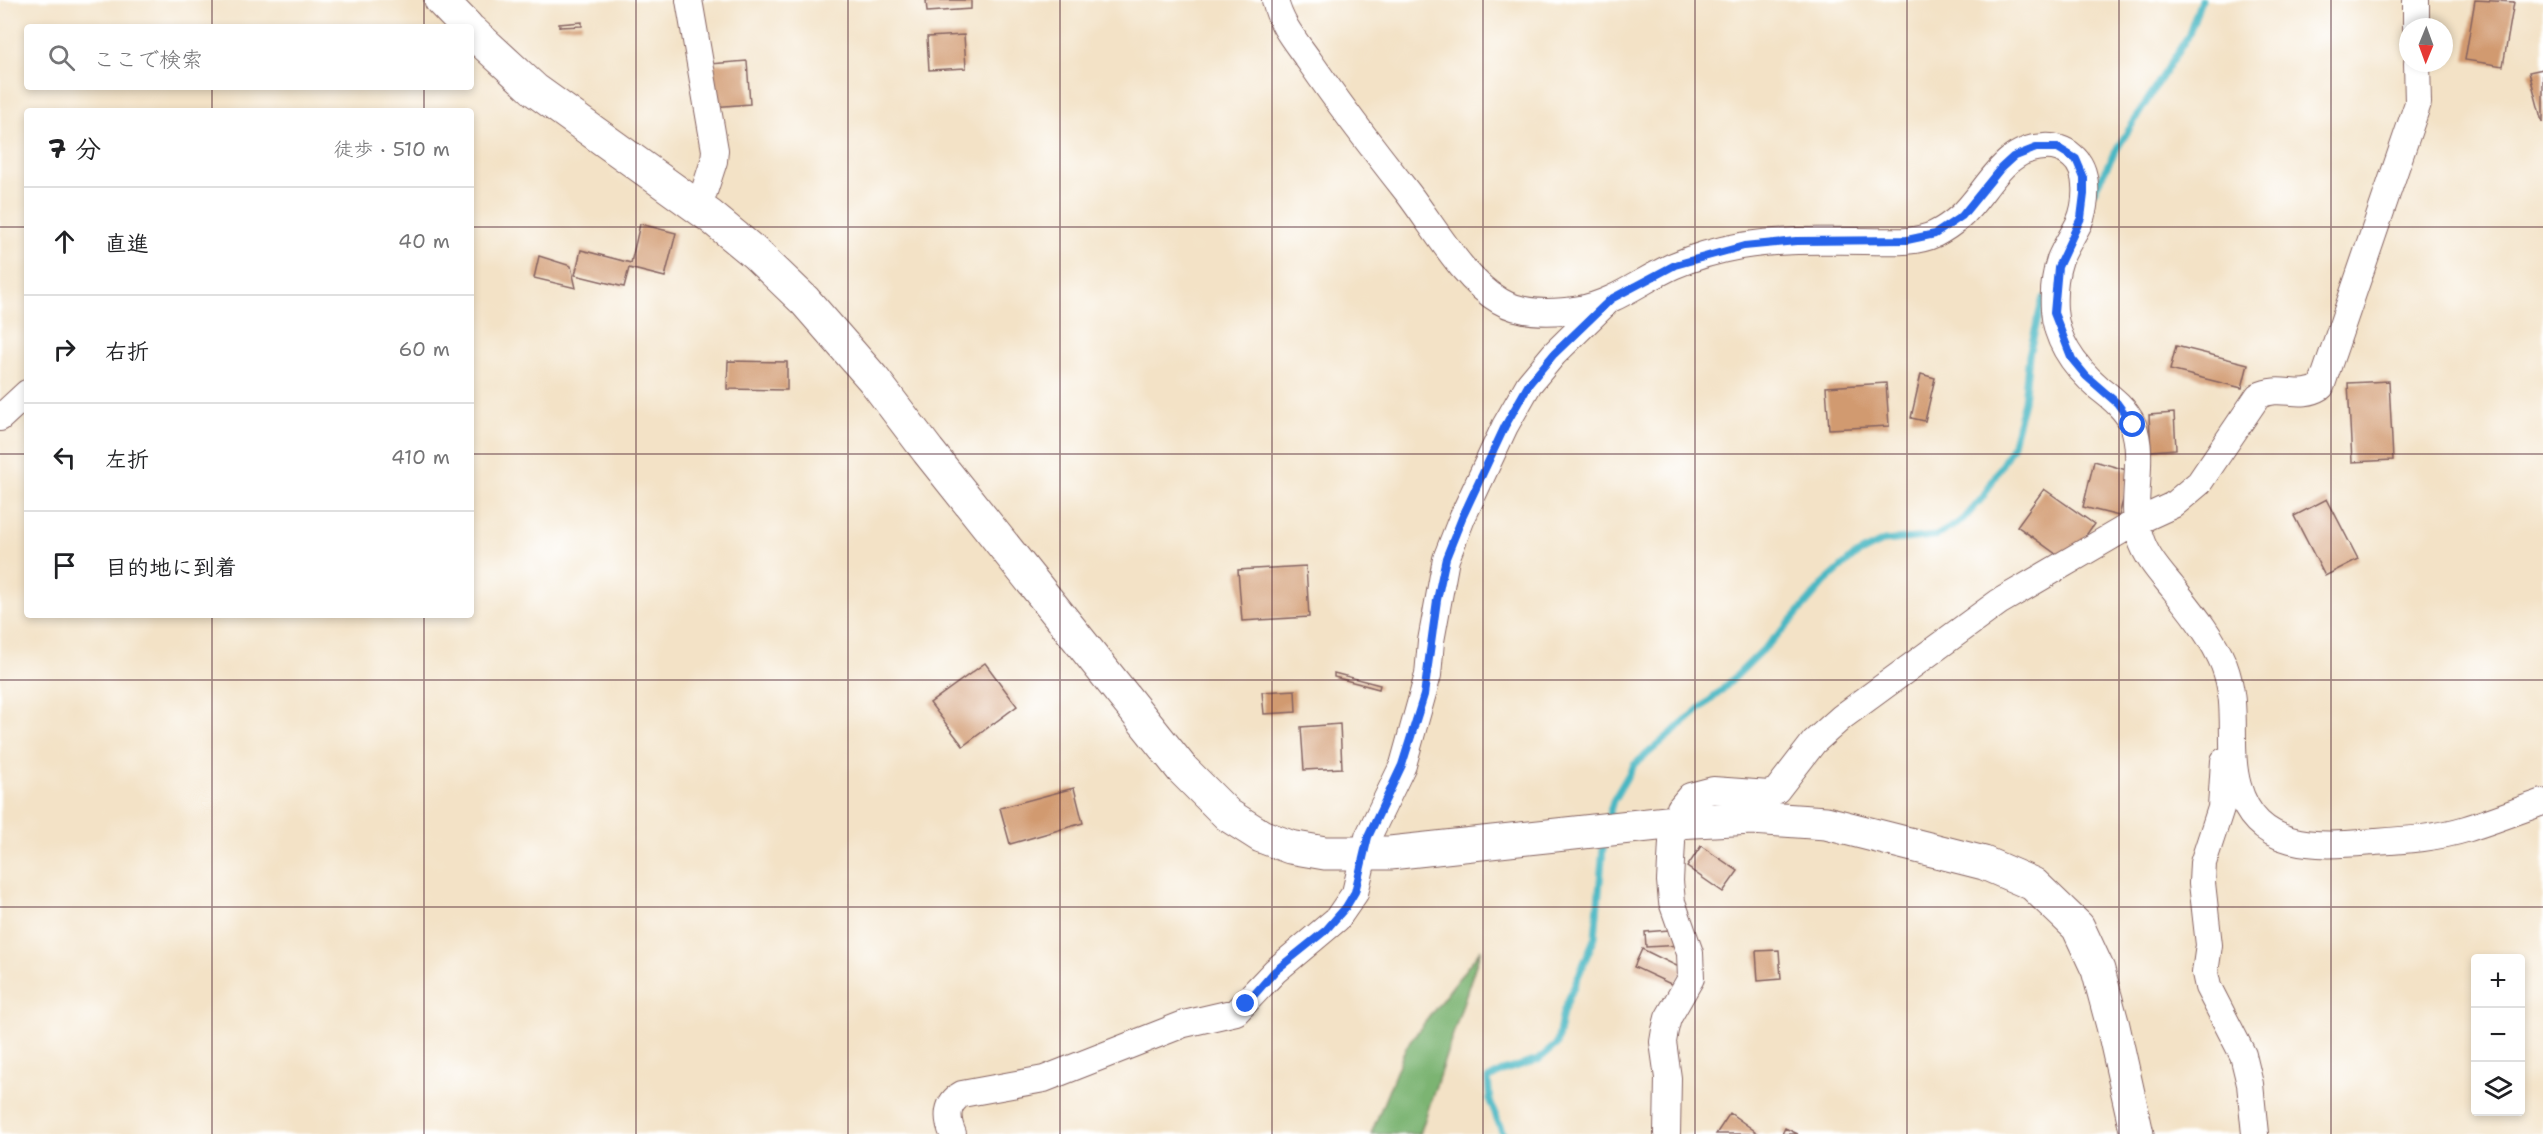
<!DOCTYPE html>
<html lang="ja">
<meta charset="utf-8">
<style>
:root{--surface:#fff;--page:#f6f6f6;--text:#202124;--muted:#757577;--line:#e0e0e0}
body{margin:0;font-family:"Shantell Sans","Klee One",sans-serif;background:var(--page);color:var(--text)}
.controls{position:absolute;right:18px;bottom:18px;display:grid;overflow:hidden;border-radius:6px;box-shadow:0 3px 9px #0003}
.controls button{width:54px;height:54px;display:grid;place-items:center;padding:0;border:0;border-bottom:2px solid var(--line);background:var(--surface);color:var(--text);font:30px sans-serif}
.compass{position:absolute;left:2399px;top:18px;width:54px;height:54px;border-radius:50%;background:var(--surface);box-shadow:0 3px 9px #0003;rotate:181deg}
.stop{position:absolute;width:18px;height:18px;margin:-14px;border:4px solid #2563eb;border-radius:50%;background:#fff}
.stop.end{background:#2563eb;border-color:#fff;box-shadow:0 2px 6px #0008}
.list{margin:0;padding:0;list-style:none}
h2{display:flex;justify-content:space-between;align-items:center;height:78px;margin:0;padding:0 24px;font-size:26px}
h2 small{font-size:20px;font-weight:400;color:var(--muted)}
.list li{display:grid;grid-template-columns:39px 1fr auto;gap:18px;align-items:center;box-sizing:border-box;height:108px;padding:0 24px;border-top:2px solid var(--line)}
.list b{display:block;font-size:22px;white-space:nowrap}
.list em{font-size:20px;font-style:normal;color:var(--muted)}
.icon{flex:none;width:33px;height:33px;fill:none;stroke:currentColor;stroke-width:2;stroke-linecap:round;stroke-linejoin:round}
.map{position:relative;flex:none;width:2543px;height:1134px;overflow:hidden}
.search{position:absolute;background:var(--surface);box-shadow:0 3px 9px #0003;left:24px;top:24px;width:450px;height:66px;display:flex;align-items:center;gap:15px;box-sizing:border-box;padding:0 21px;border-radius:6px;color:var(--muted);font-size:22px}
.panel{position:absolute;background:var(--surface);box-shadow:0 3px 9px #0003;left:24px;top:108px;width:450px;height:510px;border-radius:6px}
.map>svg:first-child{display:block}
.forest{fill:#7bb472;stroke:#626a4e;stroke-width:1.5}
.lines{fill:none;stroke-linecap:round;stroke-linejoin:round}
.stream{stroke:#49b7c3;stroke-width:7}
.building{fill:#d19a6f}
.minor-casing{stroke:#856361;stroke-width:28}
.tertiary-casing{stroke:#856361;stroke-width:35}
.minor{stroke:#fff;stroke-width:26}
.tertiary{stroke:#fff;stroke-width:33}
.route{stroke:#2563eb;stroke-width:8}
.grid{fill:none;stroke:#4a1f2b;stroke-width:1.5;stroke-opacity:0.55}
</style>
<div class="map">
<svg width="2543" height="1134" viewBox="0 0 2543 1134">
<rect width="100%" height="100%" fill="#fff"/>
<filter id="ink" filterUnits="userSpaceOnUse"><feTurbulence type="fractalNoise" baseFrequency=".0167" numOctaves="2"/><feDisplacementMap in="SourceGraphic" scale="12" xChannelSelector="R" yChannelSelector="G"/><feConvolveMatrix kernelMatrix="1 2 1 2 8 2 1 2 1" color-interpolation-filters="sRGB"/></filter>
<filter id="wash" filterUnits="userSpaceOnUse"><feTurbulence type="fractalNoise" baseFrequency=".008" numOctaves="4" result="noise"/><feDisplacementMap in="SourceGraphic" scale="24" xChannelSelector="R" yChannelSelector="G"/><feGaussianBlur stdDeviation="1.35" result="paint"/><feColorMatrix in="noise" values="0 0 0 0 0 0 0 0 0 0 0 0 0 0 0 0 0 1.4 0 .05"/><feComposite in="paint" operator="in"/></filter>
<g filter="url(#wash)">
<rect width="100%" height="100%" fill="#f3e2c6"/>
<path class="forest" d="M 1481,949 L 1420,1134 L 1371,1134 L 1406,1047 Z"/>
<g class="lines">
<path class="stream" d="M 2094,191 L 2113,155 L 2189,34 L 2201,0
M 1607,821 L 1613,801 L 1634,765 L 1721,691 L 1784,629 L 1825,582 L 1854,556 L 1884,541 L 1936,536 L 1963,520 L 1983,497 L 2012,447 L 2024,401 L 2029,355 L 2043,298
M 1503,1134 L 1490,1101 L 1488,1079 L 1502,1071 L 1538,1060 L 1557,1044 L 1563,1012 L 1595,937 L 1604,837"/>
</g>
<g id="blocks">
<path class="building" d="M 926,0 L 971,0 L 971,9 L 927,12 Z
M 2475,0 L 2514,2 L 2503,66 L 2465,60 Z
M 582,22 L 582,26 L 559,27 L 559,24 Z
M 964,35 L 966,68 L 929,70 L 927,37 Z
M 747,61 L 750,104 L 712,107 L 710,64 Z
M 2543,69 L 2543,122 L 2542,122 L 2529,72 Z
M 640,224 L 676,233 L 665,277 L 629,268 L 624,287 L 575,275 L 581,250 L 631,263 Z
M 539,256 L 571,266 L 576,288 L 534,278 Z
M 2176,346 L 2248,364 L 2242,388 L 2170,370 Z
M 728,361 L 787,362 L 787,390 L 727,389 Z
M 1921,374 L 1935,378 L 1925,421 L 1911,418 Z
M 2389,381 L 2393,460 L 2352,462 L 2348,383 Z
M 1886,383 L 1889,426 L 1829,429 L 1826,387 Z
M 2174,413 L 2176,449 L 2151,451 L 2149,415 Z
M 2094,461 L 2130,471 L 2119,516 L 2083,507 Z
M 2044,489 L 2094,524 L 2067,562 L 2017,526 Z
M 2327,499 L 2358,559 L 2325,576 L 2294,516 Z
M 1306,566 L 1309,617 L 1242,621 L 1238,570 Z
M 985,663 L 1017,706 L 963,746 L 930,703 Z
M 1334,673 L 1380,685 L 1379,689 L 1334,677 Z
M 1295,690 L 1296,712 L 1264,714 L 1262,692 Z
M 1340,724 L 1342,768 L 1304,770 L 1301,727 Z
M 1074,788 L 1083,823 L 1010,844 L 1000,808 Z
M 1701,846 L 1738,871 L 1723,892 L 1687,867 Z
M 1681,929 L 1682,945 L 1646,947 L 1645,932 Z
M 1642,949 L 1683,969 L 1675,986 L 1634,967 Z
M 1779,950 L 1781,979 L 1758,981 L 1756,951 Z
M 1730,1113 L 1759,1134 L 1716,1134 Z
M 1785,1128 L 1798,1134 L 1782,1134 Z"/>
</g>
</g>
<g filter="url(#ink)">
<use href="#blocks" fill-opacity="0" stroke="#856361" stroke-width="1.5"/>
<g class="lines">
<g class="minor-casing">
<path id="minor" d="M 689,0 L 715,150 L 714,161 L 703,195
M 1275,0 C 1280,24 1296,42 1310,62 C 1341,107 1374,150 1408,193 C 1426,217 1443,244 1462,267 C 1473,280 1486,293 1500,301 C 1523,315 1555,313 1580,309 C 1614,303 1642,280 1673,266 C 1694,257 1718,250 1741,246 C 1782,239 1823,241 1864,241 C 1887,241 1914,244 1935,234 C 1943,230 1953,223 1960,217 C 1987,193 2002,148 2044,147 C 2053,146 2065,149 2072,156 C 2090,170 2087,204 2079,223 C 2073,235 2065,247 2060,259 C 2055,274 2053,294 2054,310 C 2056,341 2076,368 2099,388 C 2112,398 2126,409 2133,425 C 2146,459 2129,503 2140,537 C 2146,557 2160,572 2173,588 C 2192,612 2212,636 2224,665 C 2240,707 2227,746 2238,786 C 2257,853 2320,846 2375,842 C 2405,840 2437,838 2466,829 C 2492,821 2517,811 2543,802
M 2416,0 L 2416,27
M 0,418 L 27,393
M 2224,761 L 2221,808 L 2203,863 L 2202,883 L 2209,945 L 2205,973 L 2208,987 L 2243,1055 L 2250,1084 L 2255,1134
M 1680,808 L 1690,796 L 1713,790 L 1769,794 L 1777,790 L 1814,742 L 1842,717 L 1999,602 L 2136,522 L 2173,505 L 2199,483 L 2258,396 C 2281,384 2300,400 2321,387 L 2418,103 L 2417,63
M 953,1134 C 946,1118 946,1103 962,1094 L 1044,1079 L 1184,1024 L 1236,1012 L 1275,971 L 1337,919 L 1355,893 L 1368,837 L 1403,765 L 1428,675 L 1431,641 L 1446,559 L 1462,518 L 1505,426 L 1529,384 L 1554,354 L 1608,301
M 1667,1134 L 1668,1078 L 1663,1042 L 1665,1030 L 1668,1018 L 1691,978 L 1690,953 L 1672,902 L 1670,881 L 1672,842"/>
</g>
<g class="tertiary-casing">
<path id="tertiary" d="M 441,0 L 467,27
M 471,31 L 535,90 L 710,216 L 756,254 L 805,301 L 874,380 L 928,451 L 1182,769 L 1228,815 L 1261,836 L 1290,847 L 1325,853 L 1390,853 L 1676,822 L 1752,818 L 1826,823 L 1984,863 L 2033,884 L 2078,927 L 2098,970 L 2113,1026 L 2137,1134"/>
</g>
<use href="#minor" class="minor"/>
<use href="#tertiary" class="tertiary"/>
</g>
</g>
<g class="lines" filter="url(#ink)">
<path class="route" d="M 1246,1004 L 1275,971 L 1326,930 L 1346,907 L 1355,892 L 1368,837 L 1402,765 L 1424,695 L 1437,600 L 1446,558 L 1462,518 L 1505,426 L 1529,384 L 1554,354 L 1611,299 L 1675,265 L 1744,246 L 1796,241 L 1907,240 L 1935,234 L 1962,216 L 2001,168 L 2013,157 L 2036,148 L 2058,148 L 2076,159 L 2084,178 L 2084,194 L 2081,218 L 2058,267 L 2054,313 L 2072,359 L 2086,376 L 2117,403 L 2133,425"/>
</g>
<path class="grid" d="M 212,0 L 212,27M 424,0 L 424,27M 636,0 L 636,1134M 848,0 L 848,1134M 1060,0 L 1060,1134M 1272,0 L 1272,1134M 1483,0 L 1483,1134M 1695,0 L 1695,1134M 1907,0 L 1907,1134M 2119,0 L 2119,1134M 2331,0 L 2331,1134M 212,87 L 212,111M 424,87 L 424,111M 0,227 L 27,227M 471,227 L 2543,227M 0,454 L 27,454M 471,454 L 2543,454M 212,615 L 212,1134M 424,615 L 424,1134M 0,680 L 2543,680M 0,907 L 2543,907"/>
</svg>
<div class="controls">
<button>+</button>
<button>−</button>
<button><svg class="icon" aria-label="layers" viewBox="0 0 24 24"><path d="M12 4l9 5-9 5-9-5zM3 14l9 5 9-5"/></svg></button>
</div>
<svg class="compass" viewBox="-18 -18 36 36"><path d="M0-13l5 13h-10z" fill="#e53935"/><path d="M0 13l5-13h-10z" fill="#757577"/></svg>
<div class="stop" style="left:2133px;top:425px"></div>
<div class="stop end" style="left:1246px;top:1004px"></div>
<div class="search"><svg class="icon" aria-label="search" viewBox="0 0 24 24"><circle cx="10" cy="10" r="6"/><path d="M15 15l6 6"/></svg>ここで検索</div>
<section class="panel">
<h2>7 分<small>徒歩 · 510 m</small></h2>
<ul class="list">
<li><svg class="icon" aria-label="ahead" viewBox="0 0 24 24"><path d="M12 20V5M6 11l6-6 6 6"/></svg><div><b>直進</b></div><em>40 m</em></li>
<li><svg class="icon" aria-label="right" viewBox="0 0 24 24"><path d="M7 20v-9h11M14 6l5 5-5 5"/></svg><div><b>右折</b></div><em>60 m</em></li>
<li><svg class="icon" aria-label="left" viewBox="0 0 24 24"><path d="M17 20v-9H6M10 6l-5 5 5 5"/></svg><div><b>左折</b></div><em>410 m</em></li>
<li><svg class="icon" aria-label="arrive" viewBox="0 0 24 24"><path d="M6 21V4h12l-3 4 3 4H6"/></svg><div><b>目的地に到着</b></div></li>
</ul>
</section>
</div>
